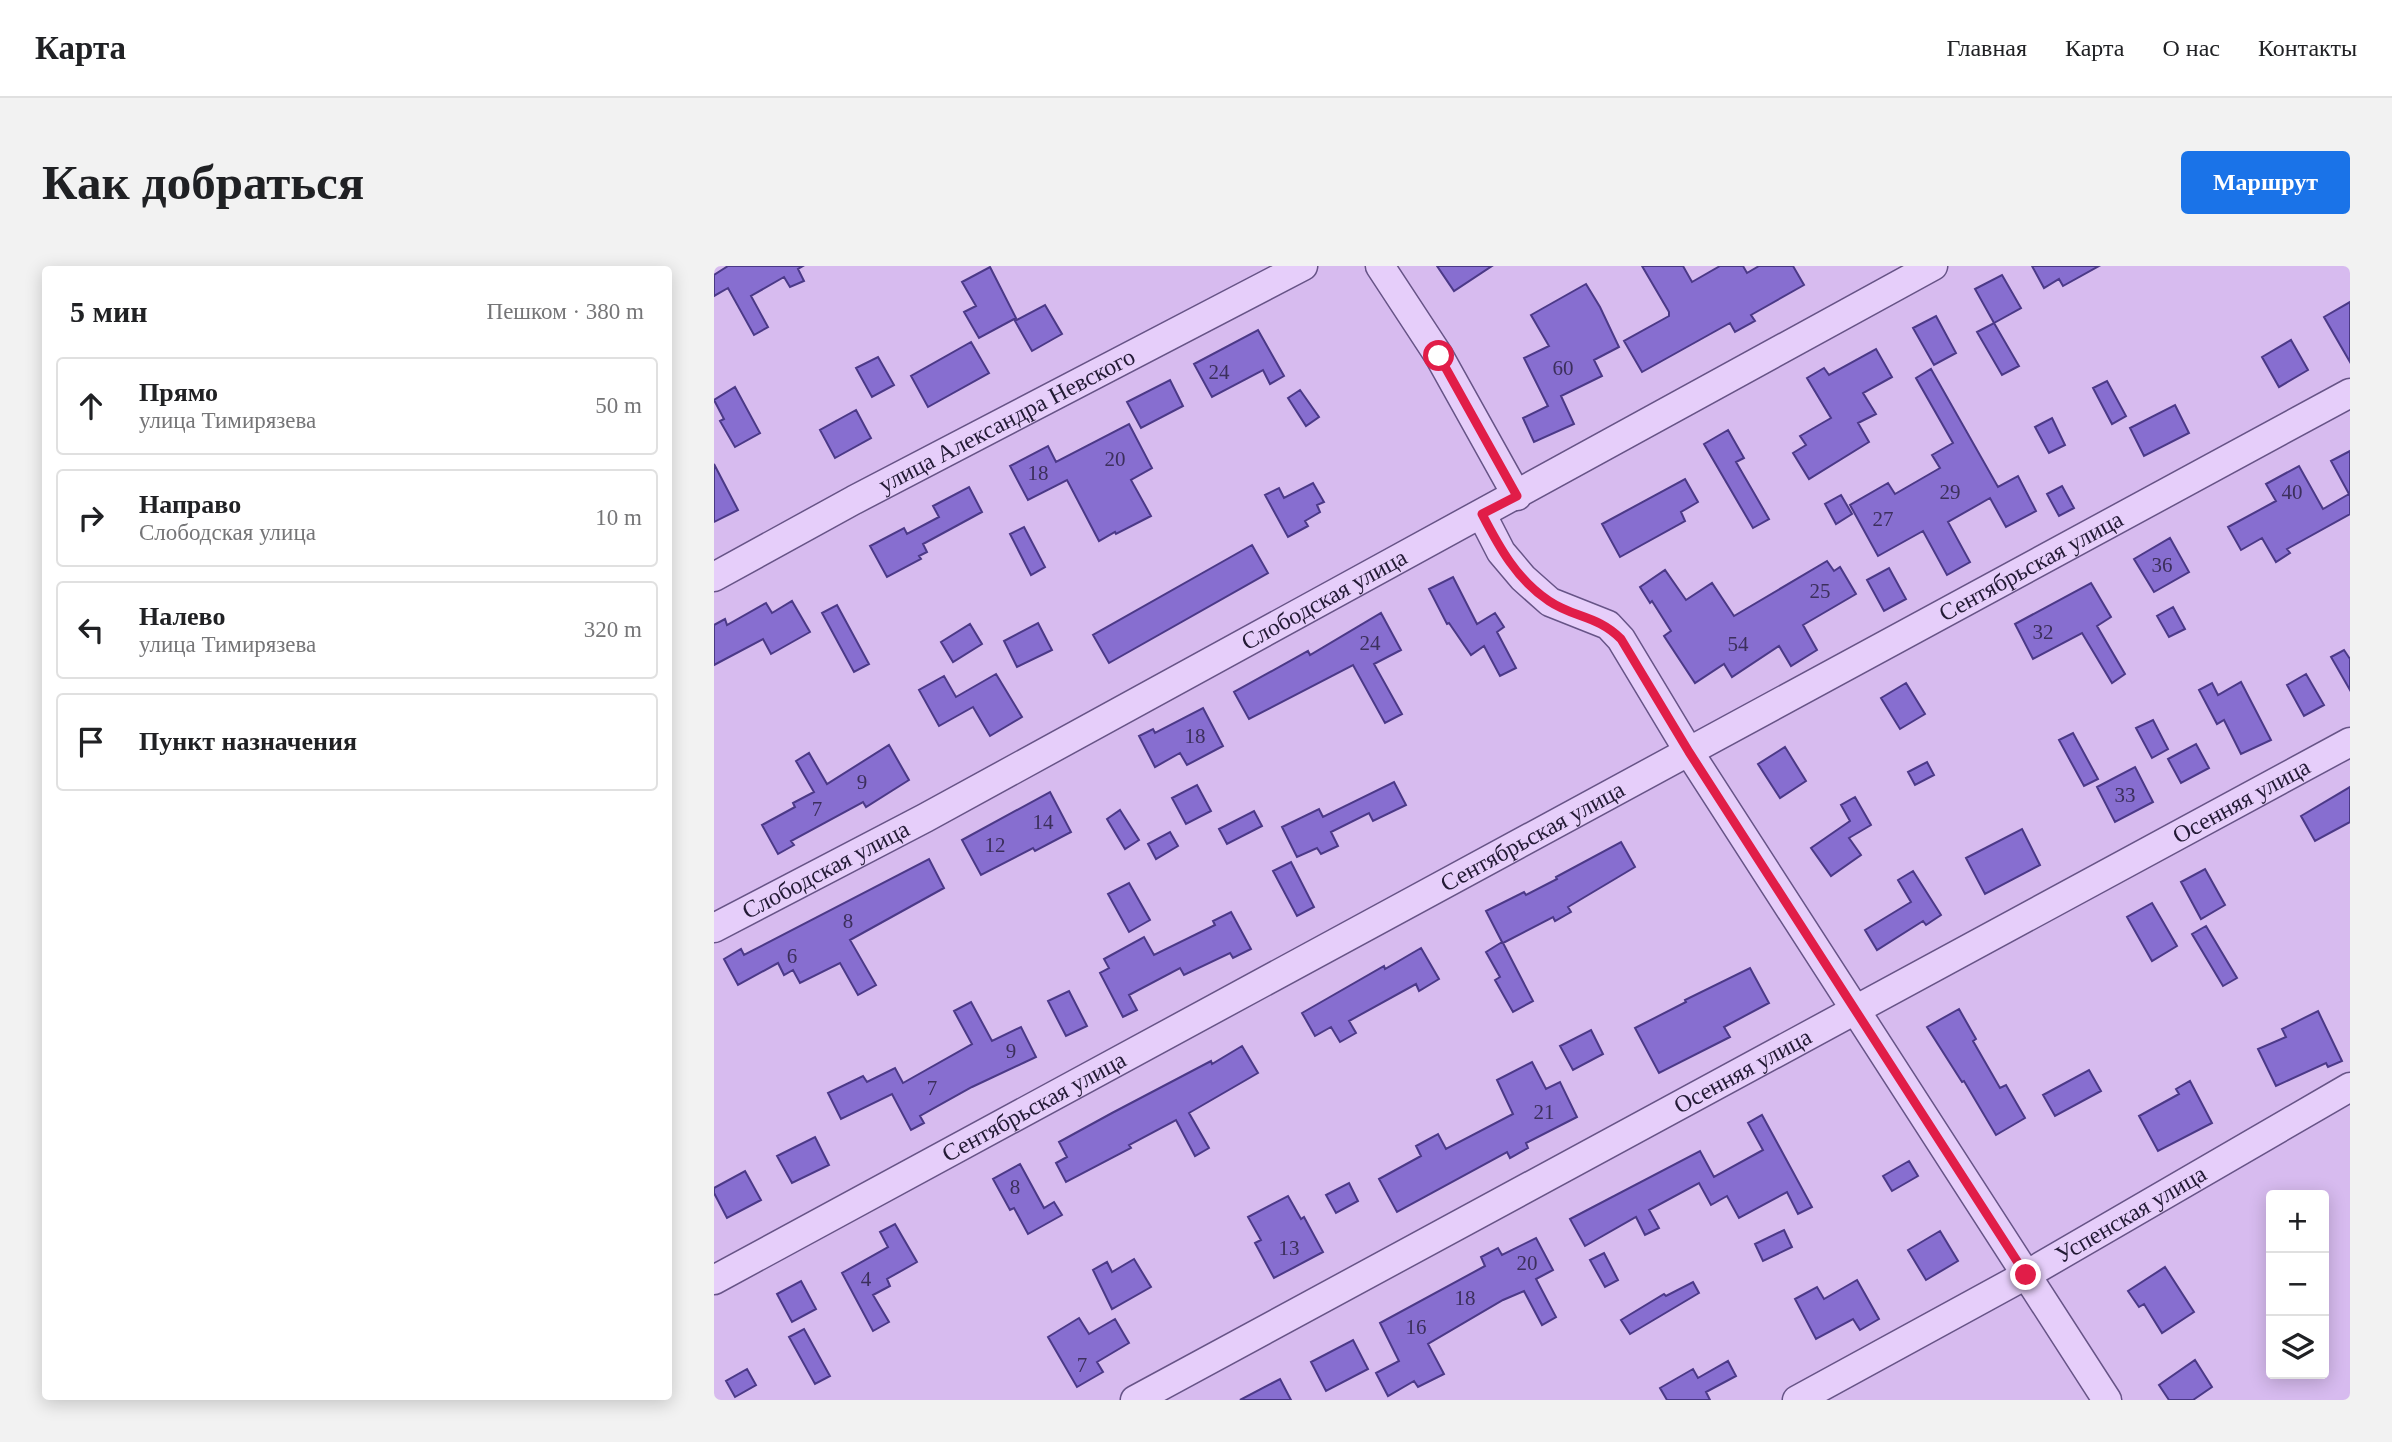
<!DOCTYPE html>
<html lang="ru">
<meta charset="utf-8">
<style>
:root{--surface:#fff;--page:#f2f2f2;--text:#202124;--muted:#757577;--line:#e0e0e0;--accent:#1a73e8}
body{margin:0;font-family:Georgia,serif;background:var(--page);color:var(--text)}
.controls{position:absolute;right:21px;bottom:21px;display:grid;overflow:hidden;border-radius:7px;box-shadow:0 4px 18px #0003}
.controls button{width:63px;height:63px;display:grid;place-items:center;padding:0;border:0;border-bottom:2px solid var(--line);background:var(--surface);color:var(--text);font:35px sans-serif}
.stop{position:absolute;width:21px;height:21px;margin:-16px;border:5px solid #e11d48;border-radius:50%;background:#fff}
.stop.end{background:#e11d48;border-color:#fff;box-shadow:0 2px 7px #0008}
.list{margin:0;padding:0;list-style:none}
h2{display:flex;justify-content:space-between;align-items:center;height:91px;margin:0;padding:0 28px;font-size:30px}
h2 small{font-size:23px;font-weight:400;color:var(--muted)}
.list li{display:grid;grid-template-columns:46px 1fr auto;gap:21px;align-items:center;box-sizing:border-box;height:98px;margin:0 14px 14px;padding:0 14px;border:2px solid var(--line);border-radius:7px}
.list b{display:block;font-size:26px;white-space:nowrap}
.list p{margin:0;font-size:23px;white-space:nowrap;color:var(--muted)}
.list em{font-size:23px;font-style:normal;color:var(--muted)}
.icon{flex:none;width:38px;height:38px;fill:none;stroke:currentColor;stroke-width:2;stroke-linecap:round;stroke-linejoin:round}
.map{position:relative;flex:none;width:1636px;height:1134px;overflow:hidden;border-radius:7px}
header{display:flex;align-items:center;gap:42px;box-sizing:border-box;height:98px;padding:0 35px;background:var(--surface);border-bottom:2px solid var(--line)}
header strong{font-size:33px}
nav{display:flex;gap:38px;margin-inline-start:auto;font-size:24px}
.intro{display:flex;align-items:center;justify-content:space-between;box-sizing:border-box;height:168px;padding:0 42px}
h1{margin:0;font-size:49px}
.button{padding:18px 32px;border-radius:7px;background:var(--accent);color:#fff;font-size:24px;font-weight:700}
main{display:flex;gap:42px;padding:0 42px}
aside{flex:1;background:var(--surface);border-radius:7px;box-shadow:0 4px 18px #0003}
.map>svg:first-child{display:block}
.building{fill:#876ed0;stroke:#4b3987;stroke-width:2}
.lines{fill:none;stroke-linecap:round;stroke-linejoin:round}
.minor-casing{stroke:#675487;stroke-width:31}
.minor{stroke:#e6cefa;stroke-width:28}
.route{stroke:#e11d48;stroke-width:9}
.labels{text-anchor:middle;stroke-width:5;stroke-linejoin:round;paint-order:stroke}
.number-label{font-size:21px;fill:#3c2f5c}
.street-label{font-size:24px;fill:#231a35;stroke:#e3caf7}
</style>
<header>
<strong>Карта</strong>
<nav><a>Главная</a><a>Карта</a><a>О нас</a><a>Контакты</a></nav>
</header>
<div class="intro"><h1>Как добраться</h1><a class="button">Маршрут</a></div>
<main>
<aside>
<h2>5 мин<small>Пешком · 380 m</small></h2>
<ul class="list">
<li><svg class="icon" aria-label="ahead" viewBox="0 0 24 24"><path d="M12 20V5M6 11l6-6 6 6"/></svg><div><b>Прямо</b><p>улица Тимирязева</p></div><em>50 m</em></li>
<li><svg class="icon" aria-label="right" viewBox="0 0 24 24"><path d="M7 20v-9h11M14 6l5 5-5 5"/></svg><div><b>Направо</b><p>Слободская улица</p></div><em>10 m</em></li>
<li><svg class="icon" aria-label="left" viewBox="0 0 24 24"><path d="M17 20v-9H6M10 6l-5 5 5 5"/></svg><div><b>Налево</b><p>улица Тимирязева</p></div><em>320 m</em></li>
<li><svg class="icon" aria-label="arrive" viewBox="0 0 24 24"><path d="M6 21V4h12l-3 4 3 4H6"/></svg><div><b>Пункт назначения</b></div></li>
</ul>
</aside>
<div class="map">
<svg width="1636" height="1134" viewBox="0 0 1636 1134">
<rect width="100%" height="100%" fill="#d7bbef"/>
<path class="building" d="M 14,0 L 89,0 L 84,3 L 90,15 L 76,21 L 70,11 L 37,30 L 54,61 L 40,69 L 14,22 L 0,30 L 0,9 Z
M 723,0 L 778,0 L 740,25 Z
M 928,0 L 969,0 L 978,16 L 1006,0 L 1029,0 L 1033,7 L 1045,0 L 1079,0 L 1090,19 L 1037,49 L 1041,55 L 1021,66 L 1016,57 L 928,106 L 910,75 L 955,50 L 955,46 Z
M 1318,0 L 1385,0 L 1349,20 L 1345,13 L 1330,22 Z
M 276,1 L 302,52 L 265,72 L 250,46 L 262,40 L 248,16 Z
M 1288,9 L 1307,42 L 1280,57 L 1261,23 Z
M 872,18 L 886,41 L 905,81 L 880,94 L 888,110 L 847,130 L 860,158 L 820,176 L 809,152 L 834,140 L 810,92 L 835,80 L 817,49 Z
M 1636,36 L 1636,96 L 1610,51 Z
M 331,39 L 348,68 L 318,85 L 301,55 Z
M 1222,50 L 1242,87 L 1220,99 L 1199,62 Z
M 1280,57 L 1305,100 L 1288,109 L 1263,66 Z
M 544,64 L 570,110 L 556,118 L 549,104 L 498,131 L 480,98 Z
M 1577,74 L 1594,104 L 1565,121 L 1548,91 Z
M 257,76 L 275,107 L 214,141 L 197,110 Z
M 1162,83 L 1178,111 L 1149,127 L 1162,148 L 1144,157 L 1155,176 L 1095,213 L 1079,187 L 1092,179 L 1086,170 L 1117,152 L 1093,112 L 1110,102 L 1115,109 Z
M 164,91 L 180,119 L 158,131 L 142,102 Z
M 1217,103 L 1284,221 L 1304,210 L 1322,245 L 1292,261 L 1276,232 L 1234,256 L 1256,296 L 1233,309 L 1209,265 L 1164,290 L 1136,239 L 1174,217 L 1181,228 L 1226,202 L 1218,189 L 1239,177 L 1202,112 Z
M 456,114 L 469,140 L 427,162 L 413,136 Z
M 1393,115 L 1412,150 L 1398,158 L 1379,122 Z
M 21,121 L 46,167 L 21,181 L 6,155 L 10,153 L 0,134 Z
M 586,124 L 605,151 L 592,160 L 574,132 Z
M 1461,139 L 1475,167 L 1430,190 L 1416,162 Z
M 142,144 L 157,172 L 121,192 L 106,164 Z
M 1338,152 L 1351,179 L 1335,187 L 1321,161 Z
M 415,158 L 438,202 L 417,214 L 437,250 L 402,268 L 401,266 L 385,275 L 353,214 L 314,234 L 296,200 L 334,180 L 342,196 Z
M 1014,164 L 1030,192 L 1022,196 L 1055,253 L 1039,262 L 990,178 Z
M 1636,185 L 1636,248 L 1573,283 L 1576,287 L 1562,296 L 1548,272 L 1527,284 L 1514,261 L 1562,235 L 1552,218 L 1585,200 L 1609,243 L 1635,228 L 1617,195 Z
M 0,198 L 24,244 L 0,256 Z
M 971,213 L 984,236 L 967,246 L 971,255 L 906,291 L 888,258 Z
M 599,217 L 610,236 L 603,239 L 606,246 L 591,255 L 594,260 L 574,271 L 551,229 L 565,222 L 570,232 Z
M 1348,220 L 1360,242 L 1345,250 L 1333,228 Z
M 255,221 L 268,246 L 209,278 L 213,286 L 205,290 L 207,293 L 173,311 L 156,280 L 190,262 L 193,268 L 225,251 L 219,240 Z
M 1127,229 L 1138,248 L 1122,258 L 1111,238 Z
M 310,261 L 331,301 L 317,309 L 296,268 Z
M 1456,272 L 1475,306 L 1440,326 L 1420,293 Z
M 538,279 L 554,307 L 395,397 L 379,369 Z
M 1113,295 L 1120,305 L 1126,301 L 1142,328 L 1089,359 L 1103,384 L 1077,400 L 1065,380 L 1018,411 L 1010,398 L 981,417 L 950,370 L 957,365 L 938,335 L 936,337 L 926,321 L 951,304 L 972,334 L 998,317 L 1020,350 Z
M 1175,302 L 1192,333 L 1170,345 L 1153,314 Z
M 739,311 L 763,358 L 781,347 L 790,361 L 783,366 L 802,402 L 786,410 L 770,380 L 757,389 L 735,357 L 733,358 L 715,323 Z
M 1377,317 L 1397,351 L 1383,360 L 1411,408 L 1398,417 L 1368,367 L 1319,393 L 1301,358 Z
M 78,335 L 96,366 L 57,388 L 49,373 L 0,399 L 0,359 L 11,353 L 13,359 L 52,337 L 58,347 Z
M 123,339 L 155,398 L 140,406 L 108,347 Z
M 1459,341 L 1471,363 L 1455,371 L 1443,350 Z
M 667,347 L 687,384 L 660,398 L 688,448 L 671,457 L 639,399 L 535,453 L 520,426 L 594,385 L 596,389 Z
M 324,357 L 338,384 L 303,401 L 290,375 Z
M 256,358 L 268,378 L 239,396 L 227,376 Z
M 1630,384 L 1636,393 L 1636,424 L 1617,391 Z
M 282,408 L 308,451 L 276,470 L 259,441 L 225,460 L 205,424 L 230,410 L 242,431 Z
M 1592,408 L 1610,439 L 1590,450 L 1573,419 Z
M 1527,416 L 1557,474 L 1527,488 L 1510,454 L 1503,458 L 1485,424 L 1498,417 L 1504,429 Z
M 1192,417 L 1211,448 L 1186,463 L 1167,432 Z
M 489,442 L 509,480 L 473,499 L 466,487 L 441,501 L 425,470 L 439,463 L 441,467 Z
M 1439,454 L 1454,483 L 1438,492 L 1422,462 Z
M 1359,467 L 1384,513 L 1370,520 L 1345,474 Z
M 1482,478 L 1495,502 L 1467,517 L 1454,493 Z
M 175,479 L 195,514 L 152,541 L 149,536 L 77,575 L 80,579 L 64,588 L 48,559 L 81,541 L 79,537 L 100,526 L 82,495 L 95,487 L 113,518 Z
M 1071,481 L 1092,515 L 1066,532 L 1044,498 Z
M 1213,496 L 1220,509 L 1201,519 L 1194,506 Z
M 1421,501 L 1439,536 L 1401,556 L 1383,521 Z
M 680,516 L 692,539 L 659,555 L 655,547 L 617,566 L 624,580 L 607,588 L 603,582 L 583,591 L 568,561 L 605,543 L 609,551 Z
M 483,519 L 497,545 L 472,558 L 458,532 Z
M 1636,521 L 1636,556 L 1601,575 L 1587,550 Z
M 336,526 L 357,566 L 321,585 L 319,582 L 267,609 L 248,574 Z
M 1141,531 L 1157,559 L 1135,572 L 1147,589 L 1117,610 L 1097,582 L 1136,555 L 1127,539 Z
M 406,544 L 425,574 L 411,583 L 393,553 Z
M 540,545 L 548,560 L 513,578 L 505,563 Z
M 1308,563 L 1326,599 L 1271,628 L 1252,592 Z
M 456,566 L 464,580 L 442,593 L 434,578 Z
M 907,576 L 921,601 L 854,641 L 857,646 L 841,655 L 839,651 L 789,677 L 819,735 L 799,746 L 781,714 L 786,711 L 772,686 L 788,676 L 772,645 L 810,626 L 812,629 L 843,613 L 842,611 Z
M 215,593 L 230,622 L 136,674 L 162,719 L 144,729 L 126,697 L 86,717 L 79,704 L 70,709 L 64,697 L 24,719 L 10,693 L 27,683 L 30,689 Z
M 577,596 L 600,641 L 583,650 L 559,605 Z
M 1491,603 L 1511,639 L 1487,653 L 1467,616 Z
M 1199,605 L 1227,649 L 1212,659 L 1209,655 L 1163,684 L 1151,664 L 1197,636 L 1184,614 Z
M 415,617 L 436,654 L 415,666 L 394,628 Z
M 1438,637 L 1463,680 L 1438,695 L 1413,651 Z
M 517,646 L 537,683 L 519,692 L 516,687 L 470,709 L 466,702 L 415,729 L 423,744 L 409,751 L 386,707 L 395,702 L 390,693 L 430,671 L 440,689 L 501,659 L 499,655 Z
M 1492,660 L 1523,712 L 1509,720 L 1478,668 Z
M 707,682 L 725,713 L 705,725 L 702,718 L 635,755 L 642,767 L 626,776 L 617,761 L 601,770 L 588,747 L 670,700 L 671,703 Z
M 1036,702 L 1055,737 L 1010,761 L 1016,771 L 945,807 L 921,762 L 972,736 L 971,734 Z
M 355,725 L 373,760 L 352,770 L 334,735 Z
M 257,736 L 278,775 L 307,761 L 322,791 L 258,821 L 206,850 L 210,857 L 197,864 L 178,828 L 127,853 L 114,827 L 149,810 L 153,816 L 181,802 L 189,817 L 258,778 L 240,745 Z
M 1245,743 L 1262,773 L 1259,775 L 1286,822 L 1292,819 L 1311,852 L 1282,869 L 1250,815 L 1248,816 L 1213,761 Z
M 1604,745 L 1628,795 L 1614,801 L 1612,797 L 1562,820 L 1544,783 L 1572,771 L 1568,763 Z
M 877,764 L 889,788 L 859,804 L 846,780 Z
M 528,780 L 544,807 L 475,847 L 495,882 L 481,890 L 462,854 L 415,879 L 417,882 L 352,916 L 342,897 L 353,891 L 345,876 L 398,847 L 497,795 L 498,798 Z
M 818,796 L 832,823 L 846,816 L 863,851 L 812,877 L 814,882 L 796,892 L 793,886 L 683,946 L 665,913 L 707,890 L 702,880 L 724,868 L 732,883 L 799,848 L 783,814 Z
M 1375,804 L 1387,825 L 1341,850 L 1329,829 Z
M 1476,815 L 1498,857 L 1444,885 L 1425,850 L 1465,828 L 1462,823 Z
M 1048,849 L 1098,941 L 1084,948 L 1073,926 L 1025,952 L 1013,930 L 997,939 L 985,917 L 935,944 L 945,962 L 931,969 L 922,951 L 871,980 L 856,953 L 986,885 L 1000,911 L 1049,884 L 1034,857 Z
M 101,871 L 115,899 L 78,917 L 63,890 Z
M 1195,895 L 1204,910 L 1178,925 L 1169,910 Z
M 306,898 L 330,942 L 340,936 L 348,949 L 314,968 L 300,942 L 296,944 L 279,913 Z
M 31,905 L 47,934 L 13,952 L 0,927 L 0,922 Z
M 635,917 L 644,935 L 622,947 L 612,929 Z
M 574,930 L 587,953 L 590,951 L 609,986 L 560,1012 L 541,977 L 547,974 L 534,951 Z
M 181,958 L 203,996 L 173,1013 L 176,1020 L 159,1029 L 175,1056 L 159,1065 L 128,1007 L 174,981 L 166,966 Z
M 1070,964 L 1078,981 L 1049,995 L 1041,978 Z
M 1226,965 L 1244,995 L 1212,1014 L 1194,984 Z
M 822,972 L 839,1004 L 822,1013 L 842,1051 L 828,1059 L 810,1025 L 789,1034 L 714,1078 L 730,1108 L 704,1121 L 700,1115 L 674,1130 L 662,1107 L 685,1095 L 666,1057 L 771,1000 L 767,991 L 784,982 L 788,989 Z
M 890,987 L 904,1014 L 891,1021 L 876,994 Z
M 420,993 L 437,1021 L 398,1043 L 379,1004 L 393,996 L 398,1006 Z
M 1451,1001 L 1480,1046 L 1448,1067 L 1430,1038 L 1425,1041 L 1414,1025 Z
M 1143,1014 L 1165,1053 L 1146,1064 L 1139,1053 L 1102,1073 L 1081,1033 L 1103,1021 L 1110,1033 Z
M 87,1015 L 102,1043 L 78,1056 L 63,1028 Z
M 979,1016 L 985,1027 L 916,1068 L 907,1054 L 950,1028 L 952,1030 Z
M 365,1052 L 375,1068 L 401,1053 L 415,1077 L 383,1096 L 389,1106 L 363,1121 L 334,1071 Z
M 90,1063 L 116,1110 L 101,1118 L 75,1071 Z
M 639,1074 L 654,1103 L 612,1125 L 597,1096 Z
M 1481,1094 L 1498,1121 L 1479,1134 L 1455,1134 L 1445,1119 Z
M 1014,1095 L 1022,1110 L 992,1126 L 996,1134 L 953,1134 L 946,1122 L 979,1103 L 984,1112 Z
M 33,1103 L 42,1119 L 21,1131 L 12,1115 Z
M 566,1113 L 577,1134 L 526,1134 Z"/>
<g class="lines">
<g class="minor-casing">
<g id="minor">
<path d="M 666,0 L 725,90 L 803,230"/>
<path d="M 768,249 L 787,286 L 809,312 L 836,336 L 894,359 L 907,373 L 975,486 L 1393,1134"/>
<path id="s1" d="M 0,311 L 140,234 L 589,0"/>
<path id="s2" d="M 0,662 L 211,552 L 1219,0"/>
<path id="s3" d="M 0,1014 L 1636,127"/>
<path id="s4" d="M 421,1134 L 1636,476"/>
<path id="s5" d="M 1083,1134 L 1312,1009 L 1636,821"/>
</g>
</g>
<use href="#minor" class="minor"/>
</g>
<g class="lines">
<path class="route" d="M 725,90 L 803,230 L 768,248 C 785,281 803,314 835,335 C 860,352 883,349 907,373 L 975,486 L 1312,1009"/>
</g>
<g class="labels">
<g class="number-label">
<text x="849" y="109">60</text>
<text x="505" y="113">24</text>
<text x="401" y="200">20</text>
<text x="324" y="214">18</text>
<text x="1236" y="233">29</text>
<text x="1578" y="233">40</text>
<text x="1169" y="260">27</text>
<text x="1448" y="306">36</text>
<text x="1106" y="332">25</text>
<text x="1329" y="373">32</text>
<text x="656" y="384">24</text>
<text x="1024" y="385">54</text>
<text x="481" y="477">18</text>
<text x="148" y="523">9</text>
<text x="1411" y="536">33</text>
<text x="103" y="550">7</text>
<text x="329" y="563">14</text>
<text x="281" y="586">12</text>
<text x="134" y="662">8</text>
<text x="78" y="697">6</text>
<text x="297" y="792">9</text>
<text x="218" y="829">7</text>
<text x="830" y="853">21</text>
<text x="301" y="928">8</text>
<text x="575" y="989">13</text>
<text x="813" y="1004">20</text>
<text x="152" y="1020">4</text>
<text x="751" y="1039">18</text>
<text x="702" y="1068">16</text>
<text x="368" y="1106">7</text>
</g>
<g class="street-label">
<text dy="8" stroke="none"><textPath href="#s1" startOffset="332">улица Александра Невского</textPath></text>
<text dy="8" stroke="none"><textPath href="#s3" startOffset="1498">Сентябрьская улица</textPath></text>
<text dy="8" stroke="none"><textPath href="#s2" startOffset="693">Слободская улица</textPath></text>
<text dy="8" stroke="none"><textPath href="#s4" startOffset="1258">Осенняя улица</textPath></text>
<text dy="8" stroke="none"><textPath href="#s3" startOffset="931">Сентябрьская улица</textPath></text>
<text dy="8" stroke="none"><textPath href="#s2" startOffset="126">Слободская улица</textPath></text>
<text dy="8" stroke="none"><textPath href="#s4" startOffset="691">Осенняя улица</textPath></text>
<text dy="8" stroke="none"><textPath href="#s3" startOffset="364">Сентябрьская улица</textPath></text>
<text dy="8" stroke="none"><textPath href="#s5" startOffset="382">Успенская улица</textPath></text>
</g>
</g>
</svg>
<div class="controls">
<button>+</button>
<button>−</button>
<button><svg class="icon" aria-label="layers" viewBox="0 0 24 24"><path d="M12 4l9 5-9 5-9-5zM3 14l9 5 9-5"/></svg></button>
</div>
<div class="stop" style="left:725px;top:90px"></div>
<div class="stop end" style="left:1312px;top:1009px"></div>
</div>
</main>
